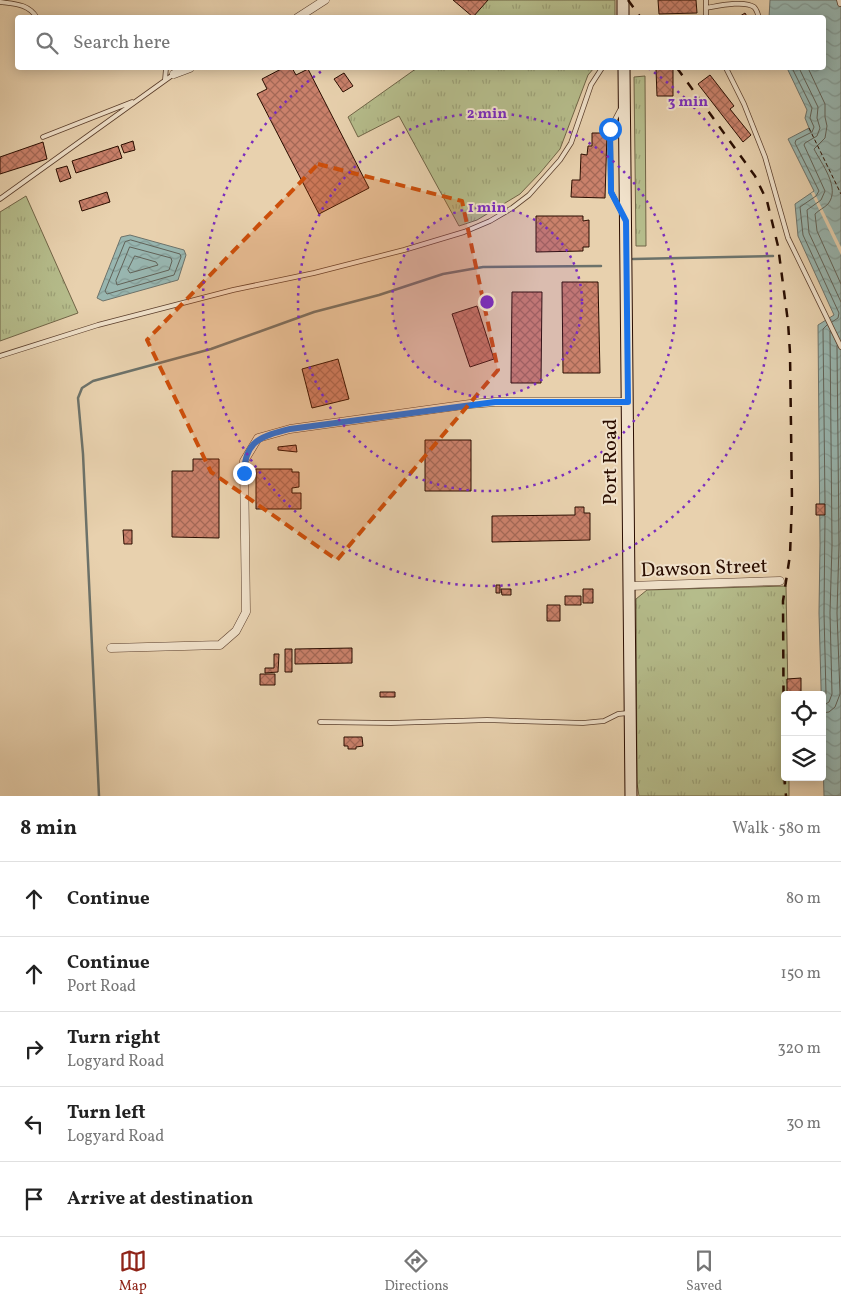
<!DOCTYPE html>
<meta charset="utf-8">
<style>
:root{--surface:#fff;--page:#f6f6f6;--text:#222;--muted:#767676;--line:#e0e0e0;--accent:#8f2418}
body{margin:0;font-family:Vollkorn,serif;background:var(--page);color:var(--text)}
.controls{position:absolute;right:15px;bottom:15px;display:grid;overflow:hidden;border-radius:5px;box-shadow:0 2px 12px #0003}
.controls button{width:45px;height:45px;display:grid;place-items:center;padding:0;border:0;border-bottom:1px solid var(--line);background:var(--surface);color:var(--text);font:25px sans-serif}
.stop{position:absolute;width:15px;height:15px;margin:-11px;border:4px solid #1a73e8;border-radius:50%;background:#fff}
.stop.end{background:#1a73e8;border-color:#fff;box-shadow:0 1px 5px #0008}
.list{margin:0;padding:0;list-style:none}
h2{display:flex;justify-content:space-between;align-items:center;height:65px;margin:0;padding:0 20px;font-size:21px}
h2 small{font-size:16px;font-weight:400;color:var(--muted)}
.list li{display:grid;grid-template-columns:32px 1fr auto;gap:15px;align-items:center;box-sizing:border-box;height:75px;padding:0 20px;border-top:1px solid var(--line)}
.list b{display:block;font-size:19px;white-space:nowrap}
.list p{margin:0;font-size:16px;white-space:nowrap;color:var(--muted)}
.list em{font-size:16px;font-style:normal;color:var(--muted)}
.icon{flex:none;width:28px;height:28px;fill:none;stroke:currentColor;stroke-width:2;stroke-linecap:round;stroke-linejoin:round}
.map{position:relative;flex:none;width:841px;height:796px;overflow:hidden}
.search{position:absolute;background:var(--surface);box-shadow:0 2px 12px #0003;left:15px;right:15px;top:15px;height:55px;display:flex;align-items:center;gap:12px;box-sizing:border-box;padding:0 18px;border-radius:5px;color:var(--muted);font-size:19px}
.sheet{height:440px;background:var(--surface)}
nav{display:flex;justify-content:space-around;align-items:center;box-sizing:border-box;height:70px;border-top:1px solid var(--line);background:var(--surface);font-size:14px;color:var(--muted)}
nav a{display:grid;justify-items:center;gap:2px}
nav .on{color:var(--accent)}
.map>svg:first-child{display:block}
.grass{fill:url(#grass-tufts);stroke:#706446}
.water{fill:url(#water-waves);stroke:#6c726a}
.pier{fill:#e8d1ae}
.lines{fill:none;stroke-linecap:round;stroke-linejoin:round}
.shore{stroke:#616258;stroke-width:1}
.stream{stroke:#6c726a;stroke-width:2.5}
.building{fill:url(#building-cross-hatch);stroke:#2a0d00}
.service-casing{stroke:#5a3e2c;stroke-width:5.5}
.minor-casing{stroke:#5a3e2c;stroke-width:9}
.secondary-casing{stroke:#2a0d00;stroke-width:13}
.path{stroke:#2a0d00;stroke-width:1;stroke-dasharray:4 2.5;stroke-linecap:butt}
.service{stroke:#f0e1ca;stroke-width:4}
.minor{stroke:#f0e1ca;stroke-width:8}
.secondary{stroke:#f0e1ca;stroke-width:11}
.rail{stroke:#2a0d00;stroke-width:2.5;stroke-dasharray:9 9;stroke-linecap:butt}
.route{stroke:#1a73e8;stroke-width:6}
.marked{fill:#cc4e0a;fill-opacity:0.2;stroke:#cc4e0a;stroke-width:4;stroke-dasharray:10 6;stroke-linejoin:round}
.ring{fill:none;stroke:#7b2cbf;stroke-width:2.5;stroke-dasharray:2.5 5}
.labels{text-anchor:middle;stroke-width:4;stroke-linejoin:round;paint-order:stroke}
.street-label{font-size:20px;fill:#2a0d00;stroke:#f0e1ca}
.centre{fill:#7b2cbf;stroke:#f0e1ca;stroke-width:2.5}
.ring-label{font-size:15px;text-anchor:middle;font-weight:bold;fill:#7b2cbf;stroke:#f0e1ca;stroke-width:4;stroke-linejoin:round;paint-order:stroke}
</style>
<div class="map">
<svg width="841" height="796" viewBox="0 0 841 796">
<defs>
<pattern id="grass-tufts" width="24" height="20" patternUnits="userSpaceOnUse" patternTransform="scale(1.25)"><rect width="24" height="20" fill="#b5bc8b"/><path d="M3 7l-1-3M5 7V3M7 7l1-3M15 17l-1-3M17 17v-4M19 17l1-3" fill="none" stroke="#9ca076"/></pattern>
<pattern id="water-waves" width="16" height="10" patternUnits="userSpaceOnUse" patternTransform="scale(1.25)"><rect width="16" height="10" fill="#98b6b0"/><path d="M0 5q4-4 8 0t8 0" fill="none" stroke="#839b96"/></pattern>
<pattern id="building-cross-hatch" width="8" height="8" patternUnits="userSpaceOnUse" patternTransform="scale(1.25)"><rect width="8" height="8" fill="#ca816b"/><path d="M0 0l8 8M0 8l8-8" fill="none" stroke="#a46856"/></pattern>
</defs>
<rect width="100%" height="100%" fill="#e8d1ae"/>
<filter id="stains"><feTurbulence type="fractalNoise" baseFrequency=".004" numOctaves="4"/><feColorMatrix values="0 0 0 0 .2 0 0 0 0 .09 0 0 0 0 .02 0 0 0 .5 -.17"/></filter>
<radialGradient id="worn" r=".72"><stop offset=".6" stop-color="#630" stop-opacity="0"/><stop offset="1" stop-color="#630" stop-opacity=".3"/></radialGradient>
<path class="grass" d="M 485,0 L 615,0 L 615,17 L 468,18 Z
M 417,68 L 594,68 L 588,75 L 560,149 L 540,173 L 520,194 L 477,220 L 459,226 L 399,116 L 358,137 L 348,117 Z
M 645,76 L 646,246 L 636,246 L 634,77 Z
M 26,196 L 78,313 L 0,341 L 0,212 Z
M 786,586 L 788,695 L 785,695 L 785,777 L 789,777 L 789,796 L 639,796 L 637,783 L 636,599 L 647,590 Z"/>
<path class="water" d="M 770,0 L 841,0 L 841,796 L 824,796 L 819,613 L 820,545 L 818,325 L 834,315 L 798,236 L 795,204 L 814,191 L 788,139 L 809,128 L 805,118 L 807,110 L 787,68 L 824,68 L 824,18 L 769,18 Z
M 130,235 L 184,250 L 186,255 L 178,280 L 103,301 L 97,298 L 121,237 Z"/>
<path class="pier" d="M 814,192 L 841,247 L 841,255 L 811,193 Z"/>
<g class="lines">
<path class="shore" d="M 792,68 L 812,108 L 810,118 L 814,127 L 812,132 L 796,140 L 795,143 L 819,191 L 816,196 L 800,207 L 803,235 L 839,313 L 838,318 L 832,322
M 799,68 L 818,107 L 817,118 L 820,128 L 817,136 L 805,143 L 804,145 L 825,191 L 821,200 L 807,210 L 809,233 L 841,302
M 808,68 L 825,104 L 825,117 L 827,126 L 825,138 L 814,149 C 821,163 841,188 828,204 C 824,208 819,210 815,214 L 817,231 L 841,284
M 131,240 L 180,254 L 181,257 L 174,275 L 107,294 L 105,291 L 125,242 Z
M 130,247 L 171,258 L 172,261 L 169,270 L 117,285 L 116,281 Z
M 135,256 L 156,262 L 158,265 L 130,273 L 128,270 Z
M 825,503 L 823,329 L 827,325
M 822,699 L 826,694 L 824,613 L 825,516
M 822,706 L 829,702 L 832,694 L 830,613 L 832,545 L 830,331
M 822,713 L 829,712 L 835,707 L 840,694 L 837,613 L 839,545 L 837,346"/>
<path class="stream" d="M 633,259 L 773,256
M 99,796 L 83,454 L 78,398 L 82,388 L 93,381 L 211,349 L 314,312 L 379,295 L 443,274 L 483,267 L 601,266"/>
</g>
<path class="building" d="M 453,0 L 488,0 L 473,17 Z
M 658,0 L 696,0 L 697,13 L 659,14 Z
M 745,13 L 748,18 L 737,18 Z
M 283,68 L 292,68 L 296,75 L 308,69 L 369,188 L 319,214 L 257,94 L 267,89 L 262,79 Z
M 656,69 L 673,69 L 673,96 L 657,96 Z
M 344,73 L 353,86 L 343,92 L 334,79 Z
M 710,75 L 734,106 L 730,109 L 751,135 L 743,142 L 698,84 Z
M 592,133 L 607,133 L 605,198 L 571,197 L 572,180 L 580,180 L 581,154 L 587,155 L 588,146 L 592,146 Z
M 133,141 L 135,150 L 124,153 L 121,145 Z
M 43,142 L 47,159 L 0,174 L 0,157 Z
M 118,146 L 122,158 L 76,173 L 72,161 Z
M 67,166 L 71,178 L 60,182 L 56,169 Z
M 107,192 L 110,202 L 82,211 L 79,201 Z
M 536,216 L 583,216 L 583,221 L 589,220 L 589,247 L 583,247 L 583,251 L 536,252 Z
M 562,282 L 598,282 L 600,373 L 563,373 Z
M 512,292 L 542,292 L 541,383 L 511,383 Z
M 477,306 L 494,359 L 470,367 L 452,314 Z
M 338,359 L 349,399 L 312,408 L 302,369 Z
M 425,440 L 471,440 L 471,491 L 425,491 Z
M 296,445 L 297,452 L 278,450 L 278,447 Z
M 193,459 L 219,459 L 219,538 L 172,537 L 172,471 L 193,471 Z
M 256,469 L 292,469 L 292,472 L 299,472 L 299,487 L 292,488 L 292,493 L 301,493 L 301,509 L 256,509 Z
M 816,504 L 825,504 L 825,515 L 816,515 Z
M 575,507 L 584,507 L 584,513 L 590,513 L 590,540 L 492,542 L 492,516 L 575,515 Z
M 123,530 L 132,530 L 132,544 L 124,544 Z
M 496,585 L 500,585 L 500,593 L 496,593 Z
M 501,589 L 511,589 L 511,595 L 502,595 Z
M 583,589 L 593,589 L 593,603 L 583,603 Z
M 565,596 L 581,596 L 581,605 L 565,605 Z
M 547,605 L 560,605 L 560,621 L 547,621 Z
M 352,648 L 352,663 L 295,664 L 295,649 Z
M 285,649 L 292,649 L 292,672 L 285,672 Z
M 274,654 L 279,654 L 278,672 L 265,673 L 265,668 L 274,668 Z
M 260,674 L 275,674 L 275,685 L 260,685 Z
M 801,678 L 801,693 L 787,694 L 787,679 Z
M 380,692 L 395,692 L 395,697 L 380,697 Z
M 344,737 L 362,737 L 363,746 L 356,747 L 356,749 L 348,749 L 348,746 L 344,746 Z"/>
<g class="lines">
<g class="service-casing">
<path id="service" d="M 839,0 L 840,4
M 0,2 C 15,4 29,4 37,18
M 706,8 C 718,6 744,0 754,7 C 757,10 758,14 759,18
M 706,18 L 706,0
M 726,68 L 744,104 L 765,157 L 788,238 L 841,347
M 165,80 L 166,68
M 620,110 L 610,129 L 611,192 L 622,213
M 43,137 L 132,102
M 0,199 L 174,74
M 0,356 L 98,325 L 233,290 L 314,273 L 404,250 L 464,232 L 490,221 L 512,208 L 529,195 L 560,160 L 571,143 L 591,85 L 602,68
M 320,722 L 391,723 L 487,720 L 583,723 L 604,721 L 618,714 L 628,713"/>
</g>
<g class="minor-casing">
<path id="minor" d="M 297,18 L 325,0
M 174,74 L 190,68
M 629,586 L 780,581
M 111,648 L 220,645 L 236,631 L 246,612 L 244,461 L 258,438 L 290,429 L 470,404 L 495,402 L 628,402"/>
</g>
<g class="secondary-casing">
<path id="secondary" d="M 623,0 L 623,18
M 624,68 L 631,796"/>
</g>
<path class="path" d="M 809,128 L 841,194"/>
<use href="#service" class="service"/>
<use href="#minor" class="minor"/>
<use href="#secondary" class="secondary"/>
<path class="rail" d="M 628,0 L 641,18
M 677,68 L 755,176 L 767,201 L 778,246 L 788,322 L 790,353 L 792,501 L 790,555 L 783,601 L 784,775 L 786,796"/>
</g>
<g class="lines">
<path class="route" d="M 244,473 C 245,440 262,436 290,429 L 495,402 L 628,402 L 626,221 L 611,192 L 610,129"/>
</g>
<path class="marked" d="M 318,164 L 462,201 L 498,370 L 337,560 L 211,472 L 147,340 Z"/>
<circle cx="487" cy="302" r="95" fill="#7b2cbf" fill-opacity=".12"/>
<g class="ring">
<circle cx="487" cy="302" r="95"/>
<circle cx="487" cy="302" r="189"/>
<path d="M648 68A284 284 0 1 1 326 68"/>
</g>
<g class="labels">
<g class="street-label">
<text transform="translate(609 462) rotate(-90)" y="7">Port Road</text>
<text transform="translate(704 567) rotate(-2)" y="7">Dawson Street</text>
</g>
</g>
<circle cx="487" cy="302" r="8" class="centre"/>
<g class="ring-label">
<text x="688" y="106">3 min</text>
<text x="487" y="118">2 min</text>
<text x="487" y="212">1 min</text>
</g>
<rect width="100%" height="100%" filter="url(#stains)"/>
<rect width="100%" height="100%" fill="url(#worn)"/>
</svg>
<div class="controls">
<button><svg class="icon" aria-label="locate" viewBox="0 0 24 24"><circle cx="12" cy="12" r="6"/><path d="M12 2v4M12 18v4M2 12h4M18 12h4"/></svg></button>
<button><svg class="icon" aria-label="layers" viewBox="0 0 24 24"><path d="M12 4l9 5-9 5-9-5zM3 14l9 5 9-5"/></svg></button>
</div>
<div class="stop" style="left:610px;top:129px"></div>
<div class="stop end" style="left:244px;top:473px"></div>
<div class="search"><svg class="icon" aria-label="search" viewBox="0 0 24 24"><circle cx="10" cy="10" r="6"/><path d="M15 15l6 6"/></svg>Search here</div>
</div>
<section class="sheet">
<h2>8 min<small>Walk · 580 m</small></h2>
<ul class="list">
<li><svg class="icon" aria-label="ahead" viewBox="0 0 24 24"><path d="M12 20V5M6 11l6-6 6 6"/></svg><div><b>Continue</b></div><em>80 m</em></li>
<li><svg class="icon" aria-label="ahead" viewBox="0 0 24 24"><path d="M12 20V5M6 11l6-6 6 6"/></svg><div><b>Continue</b><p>Port Road</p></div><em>150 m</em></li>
<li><svg class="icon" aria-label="right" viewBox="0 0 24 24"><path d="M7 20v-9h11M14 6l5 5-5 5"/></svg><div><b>Turn right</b><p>Logyard Road</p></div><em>320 m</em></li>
<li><svg class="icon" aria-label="left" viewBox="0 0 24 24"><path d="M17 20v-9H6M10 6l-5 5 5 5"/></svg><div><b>Turn left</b><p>Logyard Road</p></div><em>30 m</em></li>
<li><svg class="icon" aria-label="arrive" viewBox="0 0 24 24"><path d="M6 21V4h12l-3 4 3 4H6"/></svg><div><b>Arrive at destination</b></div></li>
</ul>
</section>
<nav>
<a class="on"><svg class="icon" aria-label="map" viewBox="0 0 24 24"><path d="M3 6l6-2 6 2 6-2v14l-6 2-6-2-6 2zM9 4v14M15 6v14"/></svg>Map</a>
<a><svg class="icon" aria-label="directions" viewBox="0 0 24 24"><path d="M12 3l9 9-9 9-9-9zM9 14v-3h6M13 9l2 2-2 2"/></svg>Directions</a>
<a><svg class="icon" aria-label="saved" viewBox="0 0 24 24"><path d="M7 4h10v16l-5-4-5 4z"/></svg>Saved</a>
</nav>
